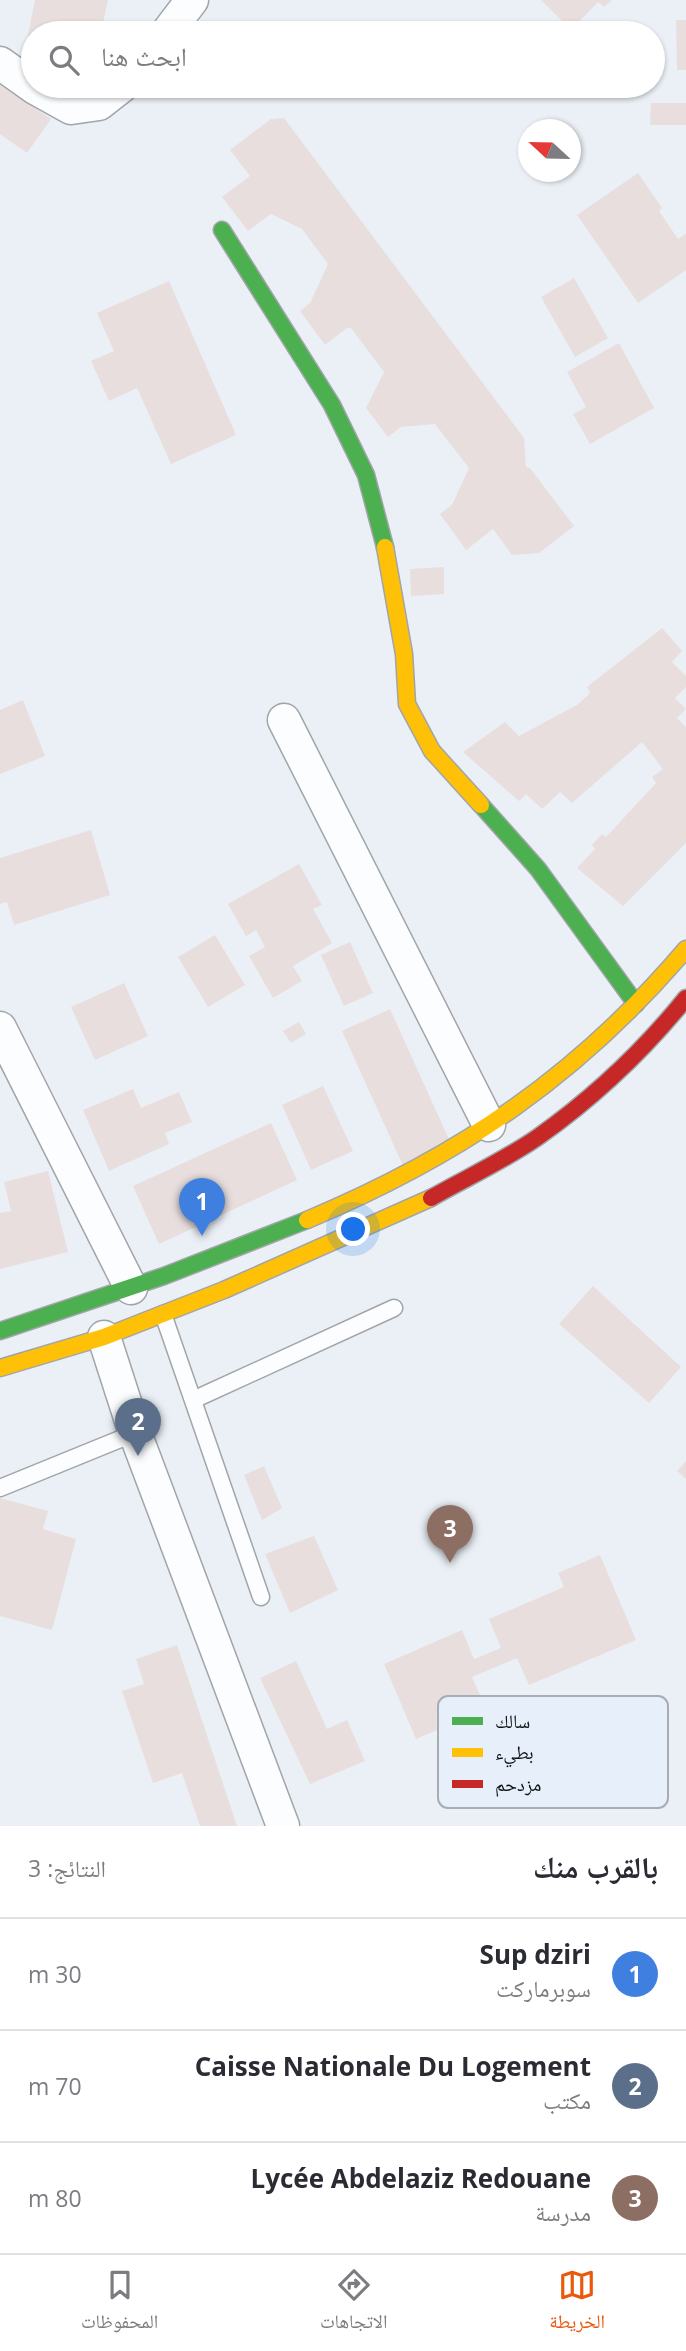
<!DOCTYPE html>
<html lang="ar">
<meta charset="utf-8">
<style>
:root{--surface:#fff;--page:#f2f2f3;--text:#2b2b33;--muted:#7c7c81;--line:#e1e1e2;--accent:#ea580c}
body{margin:0;font-family:"Open Sans","Noto Naskh Arabic",sans-serif;background:var(--page);color:var(--text);direction:rtl}
.compass{position:absolute;left:518px;top:119px;width:63px;height:63px;border-radius:50%;background:var(--surface);box-shadow:0 2px 5px #0004;rotate:292deg}
.you{position:absolute;left:354px;top:1230px;width:24px;height:24px;margin:-18px;border:5px solid #fff;border-radius:50%;background:#1a73e8;box-shadow:0 0 0 10px #1a73e833}
.badge{display:grid;place-items:center;width:46px;height:46px;border-radius:50%;background:var(--accent);color:#fff;font-size:23px;font-weight:700}
.pin{position:absolute;translate:-50% -58px;filter:drop-shadow(0 2px 4px #0008)}
.pin::after{content:'';position:absolute;top:37px;width:24px;height:21px;background:inherit;clip-path:polygon(0 0,100% 0,50% 100%)}
.list{margin:0;padding:0;list-style:none}
h2{display:flex;justify-content:space-between;align-items:center;height:91px;margin:0;padding:0 28px;font-size:30px}
h2 small{font-size:23px;font-weight:400;color:var(--muted)}
.list li{display:grid;grid-template-columns:46px 1fr auto;gap:21px;align-items:center;box-sizing:border-box;height:112px;padding:0 28px;border-top:2px solid var(--line)}
.list b{display:block;font-size:26px;white-space:nowrap}
.list p{margin:0;font-size:23px;white-space:nowrap;color:var(--muted)}
.list em{font-size:23px;font-style:normal;color:var(--muted)}
.icon{flex:none;width:38px;height:38px;fill:none;stroke:currentColor;stroke-width:2;stroke-linecap:round;stroke-linejoin:round}
.map{position:relative;flex:none;width:686px;height:1826px;overflow:hidden;direction:ltr}
.search{position:absolute;background:var(--surface);box-shadow:0 2px 5px #0004;left:21px;right:21px;top:21px;height:77px;display:flex;align-items:center;gap:18px;box-sizing:border-box;padding:0 24px;border-radius:38px;color:var(--muted);font-size:26px}
.sheet{height:427px;background:var(--surface)}
nav{display:flex;justify-content:space-around;align-items:center;box-sizing:border-box;height:98px;border-top:2px solid var(--line);background:var(--surface);font-size:19px;color:var(--muted)}
nav a{display:grid;justify-items:center;gap:4px}
nav .on{color:var(--accent)}
.map>svg:first-child{display:block}
.building{fill:#e8dede}
.lines{fill:none;stroke-linecap:round;stroke-linejoin:round}
.lane-casing{stroke:#a1a5a9;stroke-width:19}
.street-casing{stroke:#a1a5a9;stroke-width:35}
.fast-casing{stroke:#a1a5a9;stroke-width:19}
.slow-casing{stroke:#a1a5a9;stroke-width:19}
.jam-casing{stroke:#a1a5a9;stroke-width:19}
.lane{stroke:#fcfdfe;stroke-width:16}
.street{stroke:#fcfdfe;stroke-width:32}
.fast{stroke:#4caf50;stroke-width:16}
.slow{stroke:#ffc107;stroke-width:16}
.jam{stroke:#c62828;stroke-width:16}
.key{fill:#e7f0fa;stroke:#a6adb5;stroke-width:2}
.key-label{font-size:19px;fill:#0f1215}
</style>
<div class="map">
<svg width="686" height="1826" viewBox="0 0 686 1826">
<rect width="100%" height="100%" fill="#ebf0f6"/>
<path class="building" d="M 35,0 L 108,0 L 101,33 L 33,33 L 33,74 L 21,71 Z
M 541,0 L 612,0 L 604,7 L 598,2 L 571,30 Z
M 676,20 L 686,20 L 686,70 L 677,70 Z
M 0,84 L 51,119 L 27,153 L 0,134 Z
M 651,103 L 686,103 L 686,125 L 650,125 Z
M 284,118 L 524,438 L 526,467 L 530,468 L 574,526 L 539,553 L 512,555 L 493,529 L 466,550 L 440,514 L 452,505 L 469,468 L 435,424 L 401,427 L 388,437 L 366,408 L 384,372 L 351,328 L 347,328 L 325,345 L 300,311 L 310,303 L 328,264 L 302,229 L 271,214 L 248,231 L 222,197 L 250,176 L 230,150 L 271,119 Z
M 638,173 L 662,208 L 659,211 L 678,239 L 686,234 L 686,270 L 638,303 L 577,215 Z
M 574,278 L 608,338 L 575,357 L 541,297 Z
M 169,281 L 236,435 L 171,464 L 137,388 L 109,401 L 91,361 L 114,351 L 97,313 Z
M 619,343 L 654,408 L 590,444 L 573,414 L 586,407 L 567,372 Z
M 444,567 L 444,594 L 411,596 L 410,569 Z
M 662,628 L 682,651 L 672,662 L 686,676 L 686,687 L 675,698 L 686,709 L 677,718 L 686,727 L 686,843 L 623,906 L 577,868 L 595,849 L 592,845 L 602,834 L 606,837 L 656,783 L 652,777 L 663,769 L 642,742 L 572,803 L 560,792 L 542,809 L 526,794 L 519,801 L 463,752 L 505,722 L 519,736 L 577,705 L 590,693 L 587,687 Z
M 23,700 L 45,756 L 0,774 L 0,710 Z
M 91,830 L 110,895 L 14,925 L 7,902 L 0,904 L 0,858 Z
M 299,864 L 322,905 L 313,909 L 332,943 L 293,966 L 302,981 L 273,998 L 249,956 L 265,947 L 256,930 L 246,936 L 228,904 Z
M 215,935 L 245,985 L 208,1007 L 178,957 Z
M 350,942 L 373,993 L 344,1006 L 321,955 Z
M 124,983 L 148,1036 L 95,1060 L 71,1007 Z
M 390,1009 L 452,1146 L 404,1168 L 342,1031 Z
M 299,1022 L 306,1034 L 291,1043 L 283,1031 Z
M 323,1086 L 353,1151 L 311,1170 L 282,1105 Z
M 133,1089 L 141,1108 L 179,1092 L 192,1122 L 165,1133 L 169,1144 L 109,1171 L 83,1110 Z
M 271,1123 L 297,1180 L 159,1244 L 133,1186 Z
M 48,1171 L 68,1252 L 0,1269 L 0,1213 L 11,1211 L 4,1182 Z
M 593,1286 L 681,1367 L 649,1403 L 559,1324 Z
M 686,1461 L 686,1479 L 677,1471 Z
M 264,1466 L 282,1508 L 262,1520 L 244,1475 Z
M 0,1498 L 48,1511 L 43,1529 L 76,1539 L 52,1630 L 0,1616 Z
M 314,1536 L 338,1590 L 290,1613 L 265,1554 Z
M 600,1555 L 636,1640 L 529,1685 L 517,1658 L 472,1677 L 486,1709 L 416,1739 L 384,1664 L 462,1630 L 474,1659 L 501,1648 L 489,1619 L 564,1587 L 558,1573 Z
M 177,1645 L 237,1826 L 200,1826 L 182,1773 L 153,1783 L 122,1691 L 144,1684 L 136,1659 Z
M 296,1661 L 327,1729 L 347,1720 L 365,1761 L 310,1784 L 260,1678 Z"/>
<g class="lines">
<g class="lane-casing">
<path id="lane" d="M 163,1314 L 261,1597
M 193,1400 L 394,1308
M 0,1488 L 135,1433"/>
</g>
<g class="street-casing">
<path id="street" d="M 167,33 L 192,0
M 0,63 L 35,88 L 71,108 L 99,104 L 122,86
M 284,720 L 489,1125
M 0,1028 L 131,1288
M 104,1337 L 135,1433 L 283,1826"/>
</g>
<g class="fast-casing">
<path id="fast" d="M 222,230 L 332,405 L 366,475 L 385,547
M 481,805 L 538,869 L 636,1004
M 0,1331 L 164,1276 L 307,1220"/>
</g>
<g class="slow-casing">
<path id="slow" d="M 385,547 L 404,654 L 407,704 L 432,751 L 481,805
M 307,1220 C 460,1156 578,1076 686,949
M 0,1368 L 104,1337 L 224,1290 L 431,1198"/>
</g>
<g class="jam-casing">
<path id="jam" d="M 431,1198 C 466,1178 505,1160 538,1137 C 593,1098 644,1050 686,998"/>
</g>
<use href="#lane" class="lane"/>
<use href="#street" class="street"/>
<use href="#fast" class="fast"/>
<use href="#slow" class="slow"/>
<use href="#jam" class="jam"/>
</g>
<rect x="438" y="1696" width="230" height="112" rx="10" class="key"/>
<rect x="452" y="1717" width="31" height="8" fill="#4caf50"/>
<rect x="452" y="1748" width="31" height="9" fill="#ffc107"/>
<rect x="452" y="1780" width="31" height="8" fill="#c62828"/>
<g class="key-label">
<text x="495" y="1728">سالك</text>
<text x="495" y="1759">بطيء</text>
<text x="495" y="1791">مزدحم</text>
</g>
</svg>
<svg class="compass" viewBox="-18 -18 36 36"><path d="M0-13l5 13h-10z" fill="#e53935"/><path d="M0 13l5-13h-10z" fill="#7c7c81"/></svg>
<div class="you"></div>
<div class="pin badge" style="left:202px;top:1236px;background:#3f7fe0">1</div>
<div class="pin badge" style="left:138px;top:1456px;background:#5c6f8a">2</div>
<div class="pin badge" style="left:450px;top:1563px;background:#8d6e63">3</div>
<div class="search"><svg class="icon" aria-label="search" viewBox="0 0 24 24"><circle cx="10" cy="10" r="6"/><path d="M15 15l6 6"/></svg>ابحث هنا</div>
</div>
<section class="sheet">
<h2>بالقرب منك<small>النتائج: 3</small></h2>
<ul class="list">
<li><span class="badge" style="background:#3f7fe0">1</span><div><b>Sup dziri</b><p>سوبرماركت</p></div><em>30 m</em></li>
<li><span class="badge" style="background:#5c6f8a">2</span><div><b>Caisse Nationale Du Logement</b><p>مكتب</p></div><em>70 m</em></li>
<li><span class="badge" style="background:#8d6e63">3</span><div><b>Lycée Abdelaziz Redouane</b><p>مدرسة</p></div><em>80 m</em></li>
</ul>
</section>
<nav>
<a class="on"><svg class="icon" aria-label="map" viewBox="0 0 24 24"><path d="M3 6l6-2 6 2 6-2v14l-6 2-6-2-6 2zM9 4v14M15 6v14"/></svg>الخريطة</a>
<a><svg class="icon" aria-label="directions" viewBox="0 0 24 24"><path d="M12 3l9 9-9 9-9-9zM9 14v-3h6M13 9l2 2-2 2"/></svg>الاتجاهات</a>
<a><svg class="icon" aria-label="saved" viewBox="0 0 24 24"><path d="M7 4h10v16l-5-4-5 4z"/></svg>المحفوظات</a>
</nav>
